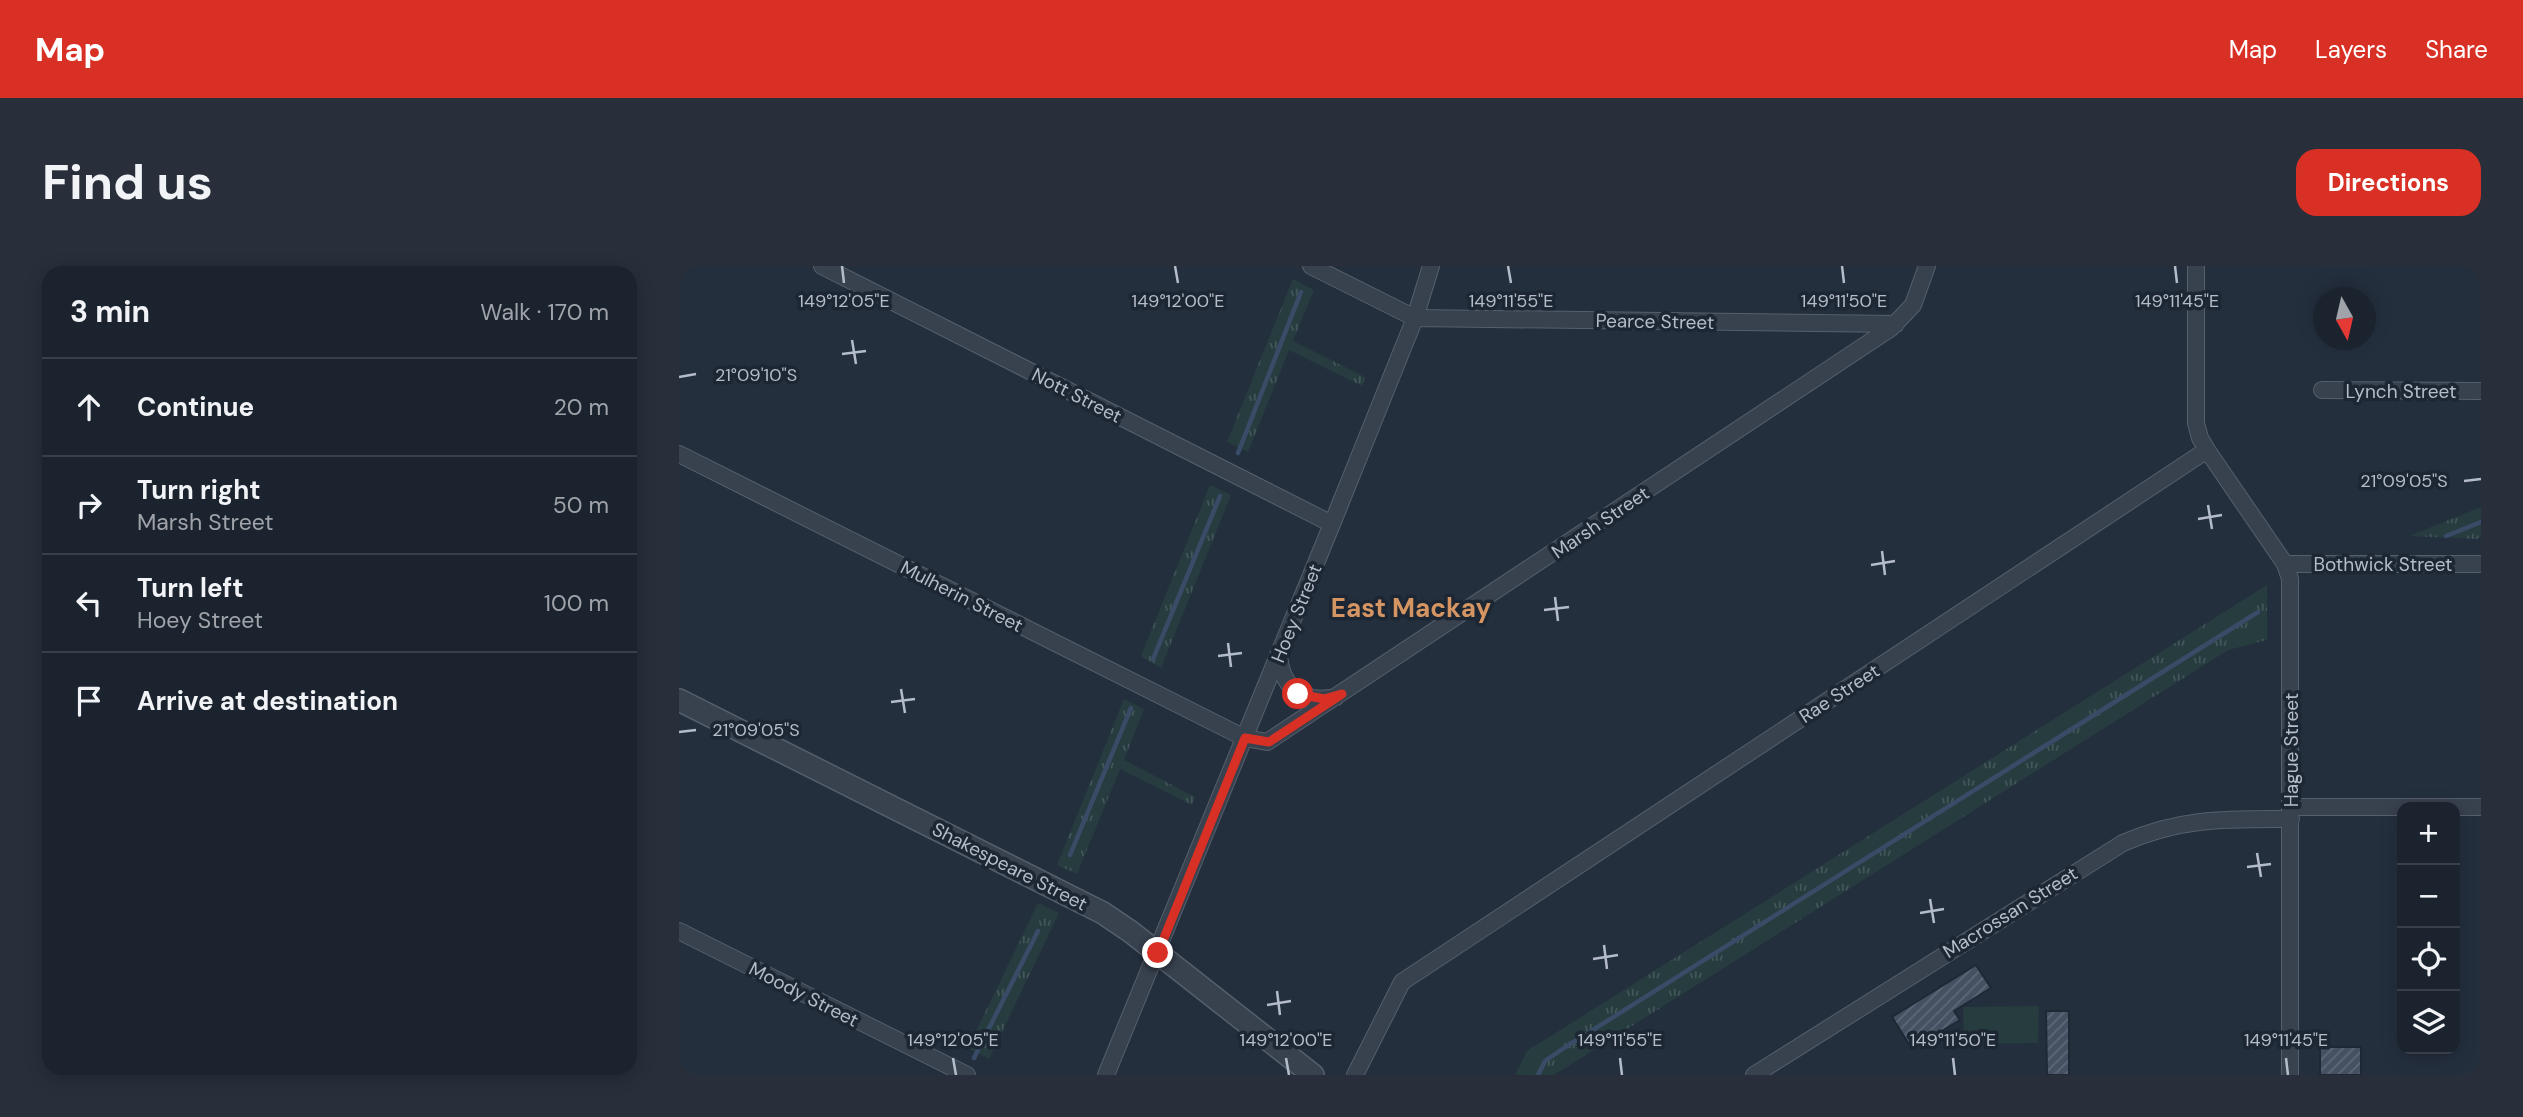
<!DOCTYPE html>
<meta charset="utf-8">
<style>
:root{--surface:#1b232e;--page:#282f3a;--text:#f1f3f6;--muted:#a0a4aa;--line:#39404a;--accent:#d93025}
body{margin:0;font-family:"DM Sans",sans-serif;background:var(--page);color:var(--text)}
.controls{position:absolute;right:21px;bottom:21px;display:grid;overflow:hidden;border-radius:14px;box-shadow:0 4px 18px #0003}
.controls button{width:63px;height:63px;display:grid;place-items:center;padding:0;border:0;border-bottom:2px solid var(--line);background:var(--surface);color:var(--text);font:35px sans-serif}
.compass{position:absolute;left:1634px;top:21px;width:63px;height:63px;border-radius:50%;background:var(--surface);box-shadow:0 4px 18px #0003;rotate:172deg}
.stop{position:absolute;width:21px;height:21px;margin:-16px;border:5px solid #d93025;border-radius:50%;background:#fff}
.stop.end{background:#d93025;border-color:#fff;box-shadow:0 2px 7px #0008}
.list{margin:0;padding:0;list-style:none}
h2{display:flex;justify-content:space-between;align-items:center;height:91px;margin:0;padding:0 28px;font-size:30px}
h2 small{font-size:23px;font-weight:400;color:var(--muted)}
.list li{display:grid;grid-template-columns:46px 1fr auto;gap:21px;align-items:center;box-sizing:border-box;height:98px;padding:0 28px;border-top:2px solid var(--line)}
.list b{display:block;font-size:26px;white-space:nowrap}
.list p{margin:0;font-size:23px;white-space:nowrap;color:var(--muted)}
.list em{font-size:23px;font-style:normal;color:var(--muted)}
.icon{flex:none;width:38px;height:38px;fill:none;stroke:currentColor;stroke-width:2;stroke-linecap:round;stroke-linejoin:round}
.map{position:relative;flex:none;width:1802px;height:809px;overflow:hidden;border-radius:21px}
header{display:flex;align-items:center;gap:42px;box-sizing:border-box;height:98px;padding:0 35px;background:var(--accent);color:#fff}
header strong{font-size:33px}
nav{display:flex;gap:38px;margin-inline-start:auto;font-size:24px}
.intro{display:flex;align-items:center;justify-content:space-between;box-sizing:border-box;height:168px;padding:0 42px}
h1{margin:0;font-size:49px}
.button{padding:18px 32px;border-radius:21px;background:var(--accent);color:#fff;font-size:24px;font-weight:700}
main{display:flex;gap:42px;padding:0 42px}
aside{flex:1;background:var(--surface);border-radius:21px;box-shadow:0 4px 18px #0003}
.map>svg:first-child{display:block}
.grass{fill:url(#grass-tufts)}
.pitch{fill:#263c3f}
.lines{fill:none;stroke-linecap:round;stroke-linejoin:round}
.stream{stroke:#394c67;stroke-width:4.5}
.building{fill:url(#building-hatch);stroke:#1f2835;stroke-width:2}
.minor-casing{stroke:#565f6c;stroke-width:18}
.tertiary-casing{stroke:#565f6c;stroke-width:24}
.minor{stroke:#38414e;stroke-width:16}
.tertiary{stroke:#38414e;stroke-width:21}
.route{stroke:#d93025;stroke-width:9}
.ticks{fill:none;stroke:#b4bcc9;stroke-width:2.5}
.labels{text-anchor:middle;stroke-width:7;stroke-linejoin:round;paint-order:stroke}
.street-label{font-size:19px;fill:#b4bcc9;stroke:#1d2633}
.district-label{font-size:26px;font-weight:bold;fill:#d59563;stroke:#1d2633}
.ticks-label{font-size:18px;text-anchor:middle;fill:#b4bcc9;stroke:#1d2633;stroke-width:7;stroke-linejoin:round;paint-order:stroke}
</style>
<header>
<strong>Map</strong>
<nav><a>Map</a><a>Layers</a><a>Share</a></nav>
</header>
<div class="intro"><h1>Find us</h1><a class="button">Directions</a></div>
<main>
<aside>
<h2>3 min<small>Walk · 170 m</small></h2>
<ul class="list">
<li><svg class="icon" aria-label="ahead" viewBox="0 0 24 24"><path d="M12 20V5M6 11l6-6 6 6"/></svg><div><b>Continue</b></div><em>20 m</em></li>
<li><svg class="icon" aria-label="right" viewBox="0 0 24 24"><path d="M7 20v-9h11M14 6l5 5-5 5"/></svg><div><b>Turn right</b><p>Marsh Street</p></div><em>50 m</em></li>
<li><svg class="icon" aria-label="left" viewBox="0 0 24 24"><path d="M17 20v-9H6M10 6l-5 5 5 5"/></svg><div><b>Turn left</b><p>Hoey Street</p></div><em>100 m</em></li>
<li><svg class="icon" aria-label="arrive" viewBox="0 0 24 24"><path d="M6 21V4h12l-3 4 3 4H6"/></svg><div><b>Arrive at destination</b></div></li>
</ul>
</aside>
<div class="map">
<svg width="1802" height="809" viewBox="0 0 1802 809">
<defs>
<pattern id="grass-tufts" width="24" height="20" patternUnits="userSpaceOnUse" patternTransform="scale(1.75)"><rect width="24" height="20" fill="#263c3f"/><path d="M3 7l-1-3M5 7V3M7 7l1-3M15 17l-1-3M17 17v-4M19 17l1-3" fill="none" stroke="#435659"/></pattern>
<pattern id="building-hatch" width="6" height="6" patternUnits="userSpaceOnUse" patternTransform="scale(1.75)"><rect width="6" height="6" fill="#455162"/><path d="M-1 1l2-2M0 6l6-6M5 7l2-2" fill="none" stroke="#5d6877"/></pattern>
</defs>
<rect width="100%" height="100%" fill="#242f3e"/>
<path class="grass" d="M 614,13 L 635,24 L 614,75 L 686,111 L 683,120 L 610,84 L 569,186 L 548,176 Z
M 531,219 L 552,229 L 482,402 L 462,390 Z
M 1802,241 L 1802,271 L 1798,273 L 1730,270 Z
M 1588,319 L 1588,374 L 1549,384 L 875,809 L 836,809 L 848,785 Z
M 445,433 L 465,443 L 445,494 L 516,531 L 513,539 L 441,503 L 398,608 L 378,599 Z
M 359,637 L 380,647 L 310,793 L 289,782 Z"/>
<path class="pitch" d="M 1360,740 L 1359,777 L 1285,778 L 1284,741 Z"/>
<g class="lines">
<path class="stream" d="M 559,187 L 622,26
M 1767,270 L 1802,256
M 474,393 L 541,230
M 391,589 L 452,442
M 295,792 L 359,665
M 859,809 L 866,795 L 885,782 L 1579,346"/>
</g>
<path class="building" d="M 1297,699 L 1312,722 L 1275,745 L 1281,754 L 1233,783 L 1213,751 Z
M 1367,745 L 1390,745 L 1390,809 L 1368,809 Z
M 1641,781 L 1682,781 L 1682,809 L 1641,809 Z"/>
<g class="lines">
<g class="minor-casing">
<path id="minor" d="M 143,0 L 653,258
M 632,0 L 736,52 L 1217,58
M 1643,124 L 1802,125
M 1528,184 L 1606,298 L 1611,313 L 1611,809
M 0,188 L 566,472 L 588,476 L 1212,62 L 1234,39 L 1248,0
M 1606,298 L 1802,298
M 600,388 C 602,422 624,438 657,431
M 1612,541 L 1802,541
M 0,665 L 288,809
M 427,809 L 653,258 L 736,52 L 752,0
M 676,809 L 723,716 L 1528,184 L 1521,172 L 1517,157 L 1517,0
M 1075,809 L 1444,577 C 1503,551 1550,553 1612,553"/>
</g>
<g class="tertiary-casing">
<path id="tertiary" d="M 0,434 L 424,647 L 452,666 L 634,809"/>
</g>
<use href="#minor" class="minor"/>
<use href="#tertiary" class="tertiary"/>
</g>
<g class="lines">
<path class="route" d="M 479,687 L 566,472 L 590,476 L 663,428 L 645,433 L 619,428"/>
</g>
<path class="ticks" d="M 163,0 L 165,17M 496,0 L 499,17M 829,0 L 832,17M 1163,0 L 1165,17M 1496,0 L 1498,17M 173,74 L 177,98M 163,88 L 187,85M 0,111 L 17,108M 1785,215 L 1802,213M 1529,239 L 1533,263M 1519,253 L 1543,249M 1203,285 L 1206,309M 1192,299 L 1216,295M 876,331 L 879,355M 865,344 L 890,341M 549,377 L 552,401M 539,390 L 563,387M 222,423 L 226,447M 212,436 L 236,433M 0,466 L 17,464M 1578,587 L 1582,611M 1568,601 L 1592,598M 1251,633 L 1255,657M 1241,647 L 1265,643M 925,679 L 928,703M 914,693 L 939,689M 598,725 L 601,749M 588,739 L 612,735M 274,792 L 277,809M 607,792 L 610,809M 941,792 L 943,809M 1274,792 L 1276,809M 1607,792 L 1609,809"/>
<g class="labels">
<g class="street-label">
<text transform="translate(976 55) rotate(1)" y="7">Pearce Street</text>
<text x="1722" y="132">Lynch Street</text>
<text transform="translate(398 129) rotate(27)" y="7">Nott Street</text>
<text transform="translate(921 256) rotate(-34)" y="7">Marsh Street</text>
<text x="1704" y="305">Bothwick Street</text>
<text transform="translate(283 330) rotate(27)" y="7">Mulherin Street</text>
<text transform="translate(617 347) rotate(-68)" y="7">Hoey Street</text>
<text transform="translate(1160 427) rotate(-33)" y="7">Rae Street</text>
<text transform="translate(1612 484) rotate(-90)" y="7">Hague Street</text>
<text transform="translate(331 600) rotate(27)" y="7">Shakespeare Street</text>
<text transform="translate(1331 646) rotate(-32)" y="7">Macrossan Street</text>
<text transform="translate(125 728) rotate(27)" y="7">Moody Street</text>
</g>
<g class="district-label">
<text x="732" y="351">East Mackay</text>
</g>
</g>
<g class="ticks-label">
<text x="165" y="41">149°12'05"E</text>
<text x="499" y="41">149°12'00"E</text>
<text x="832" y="41">149°11'55"E</text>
<text x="1165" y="41">149°11'50"E</text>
<text x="1498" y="41">149°11'45"E</text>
<text x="77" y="115">21°09'10"S</text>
<text x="1725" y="221">21°09'05"S</text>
<text x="77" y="470">21°09'05"S</text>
<text x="274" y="780">149°12'05"E</text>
<text x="607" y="780">149°12'00"E</text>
<text x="941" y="780">149°11'55"E</text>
<text x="1274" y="780">149°11'50"E</text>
<text x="1607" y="780">149°11'45"E</text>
</g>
</svg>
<div class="controls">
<button>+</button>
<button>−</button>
<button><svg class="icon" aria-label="locate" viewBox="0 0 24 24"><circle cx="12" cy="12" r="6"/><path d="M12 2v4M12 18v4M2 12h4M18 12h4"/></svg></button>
<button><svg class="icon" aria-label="layers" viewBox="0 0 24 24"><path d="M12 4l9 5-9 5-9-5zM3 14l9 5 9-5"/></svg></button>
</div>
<svg class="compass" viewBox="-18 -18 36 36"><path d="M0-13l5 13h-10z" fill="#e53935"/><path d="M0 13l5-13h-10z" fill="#a0a4aa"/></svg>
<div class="stop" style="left:619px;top:428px"></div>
<div class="stop end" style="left:479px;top:687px"></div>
</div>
</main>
